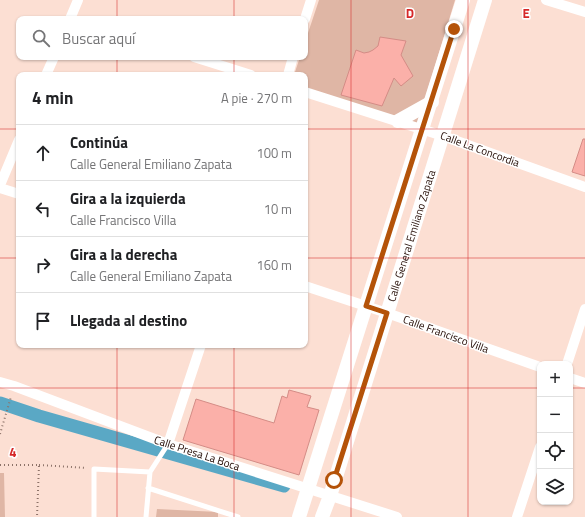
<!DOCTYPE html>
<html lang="es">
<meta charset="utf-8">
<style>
:root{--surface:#fff;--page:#f2f2f2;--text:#202124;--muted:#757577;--line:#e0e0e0}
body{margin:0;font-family:"Titillium Web",sans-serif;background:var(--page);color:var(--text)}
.controls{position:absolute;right:12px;bottom:12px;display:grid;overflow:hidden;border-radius:8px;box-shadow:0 1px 3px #0004}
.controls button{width:36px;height:36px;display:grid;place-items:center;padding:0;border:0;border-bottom:1px solid var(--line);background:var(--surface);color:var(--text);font:20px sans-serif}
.stop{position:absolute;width:12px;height:12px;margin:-9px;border:3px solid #b45309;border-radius:50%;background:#fff}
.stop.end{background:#b45309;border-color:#fff;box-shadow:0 1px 4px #0008}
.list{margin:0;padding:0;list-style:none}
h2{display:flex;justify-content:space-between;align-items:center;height:52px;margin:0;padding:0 16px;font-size:17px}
h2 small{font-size:13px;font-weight:400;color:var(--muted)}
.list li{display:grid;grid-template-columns:26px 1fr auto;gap:12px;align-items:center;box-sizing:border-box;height:56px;padding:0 16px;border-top:1px solid var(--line)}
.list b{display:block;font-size:15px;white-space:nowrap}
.list p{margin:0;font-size:13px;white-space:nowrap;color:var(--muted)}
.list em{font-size:13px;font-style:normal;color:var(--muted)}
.icon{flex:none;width:22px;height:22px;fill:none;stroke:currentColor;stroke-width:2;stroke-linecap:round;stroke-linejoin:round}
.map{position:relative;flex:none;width:585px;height:517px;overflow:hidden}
.search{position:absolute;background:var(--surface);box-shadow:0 1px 3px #0004;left:16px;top:16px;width:292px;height:44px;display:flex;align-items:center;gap:10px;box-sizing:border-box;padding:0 14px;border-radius:8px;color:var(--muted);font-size:15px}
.panel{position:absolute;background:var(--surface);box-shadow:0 1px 3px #0004;left:16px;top:72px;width:292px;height:276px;border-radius:8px}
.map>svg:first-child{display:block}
.green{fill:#dfb6a5}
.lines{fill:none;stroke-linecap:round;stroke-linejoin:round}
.canal{stroke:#5aa8c5;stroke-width:13}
.building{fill:#fbb0a9;stroke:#d48c86}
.path{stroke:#8c7268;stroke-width:2;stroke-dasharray:1 3;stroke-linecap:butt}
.lane{stroke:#fff;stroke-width:5}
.street{stroke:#fff;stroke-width:10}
.secondary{stroke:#fff;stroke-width:14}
.route{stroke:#b45309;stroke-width:5}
.grid{fill:none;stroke:#d62828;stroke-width:1;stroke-opacity:0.55}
.labels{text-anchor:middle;stroke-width:3;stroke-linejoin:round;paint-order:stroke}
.street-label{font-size:11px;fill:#200801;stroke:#fff}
.grid-label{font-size:13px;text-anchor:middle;font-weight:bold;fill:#d62828;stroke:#fff;stroke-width:3;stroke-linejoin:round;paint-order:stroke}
</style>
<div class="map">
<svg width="585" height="517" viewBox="0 0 585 517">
<rect width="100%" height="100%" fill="#fcdfd3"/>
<path class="green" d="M 319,0 L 455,0 L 417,125 L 305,88 L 305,75 L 294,75 L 300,57 L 305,57 L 305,42 Z
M 0,473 L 4,473 L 5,517 L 0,517 Z
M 157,509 L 218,512 L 218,517 L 156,517 Z"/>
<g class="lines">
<path class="canal" d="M 0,403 L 39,416 L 284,486"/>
</g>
<path class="building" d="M 380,37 L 406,41 L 401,55 L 413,76 L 401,86 L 394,78 L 382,106 L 341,95 L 356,50 L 364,53 L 369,52 L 373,50 L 378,46 Z
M 583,139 L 585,139 L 585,176 L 572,172 Z
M 289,390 L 311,396 L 307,407 L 319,410 L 299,475 L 183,440 L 196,399 L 274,423 L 282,396 L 287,398 Z"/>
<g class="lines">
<path class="path" d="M 0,434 L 11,397
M 0,465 L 39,465 L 37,517
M 39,465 L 86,468"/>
<path class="lane" d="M 150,472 L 168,444
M 148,488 L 238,517
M 94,517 L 94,469 L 150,472 L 146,517"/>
<path class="street" d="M 546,0 L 585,12
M 70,19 L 78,0
M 305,19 L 311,0
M 194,57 L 251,75
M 46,75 L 54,57
M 288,75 L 293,57
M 305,92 L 443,136 L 585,187
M 0,185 L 19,140
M 0,188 L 19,194
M 305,286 L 387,313 L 540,367
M 567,364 L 585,309
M 570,378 L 585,383
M 0,382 L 14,386 L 168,444 L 397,517
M 168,444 L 201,345
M 517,517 L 540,447"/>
<g class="secondary">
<path d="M 398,121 L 432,102"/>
<path d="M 299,517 L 463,0"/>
<path id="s1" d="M 322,517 L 330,496 L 485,0"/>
</g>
</g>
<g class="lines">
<path class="route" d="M 334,480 L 387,313 L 366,306 L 454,29"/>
</g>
<path class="grid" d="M 117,0 L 117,19M 234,0 L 234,19M 351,0 L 351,517M 468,0 L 468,517M 117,57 L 117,75M 234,57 L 234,75M 0,129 L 19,129M 305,129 L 585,129M 0,258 L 19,258M 305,258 L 585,258M 117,345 L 117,517M 234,345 L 234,517M 0,388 L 540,388M 570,388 L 585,388"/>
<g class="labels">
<g class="street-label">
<text transform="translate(480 149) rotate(20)" y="4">Calle La Concordia</text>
<text dy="4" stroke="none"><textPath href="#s1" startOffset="295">Calle General Emiliano Zapata</textPath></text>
<text transform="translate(446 334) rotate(20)" y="4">Calle Francisco Villa</text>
<text transform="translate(197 453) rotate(18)" y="4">Calle Presa La Boca</text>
</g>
</g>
<g class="grid-label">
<text x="410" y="18">D</text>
<text x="526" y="18">E</text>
<text x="13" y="457">4</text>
</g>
</svg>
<div class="controls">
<button>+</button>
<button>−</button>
<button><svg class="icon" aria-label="locate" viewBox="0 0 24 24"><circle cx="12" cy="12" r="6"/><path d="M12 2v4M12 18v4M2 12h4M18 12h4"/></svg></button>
<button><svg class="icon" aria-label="layers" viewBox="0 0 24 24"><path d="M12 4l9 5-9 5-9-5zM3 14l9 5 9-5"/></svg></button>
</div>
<div class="stop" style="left:334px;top:480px"></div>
<div class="stop end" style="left:454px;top:29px"></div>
<div class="search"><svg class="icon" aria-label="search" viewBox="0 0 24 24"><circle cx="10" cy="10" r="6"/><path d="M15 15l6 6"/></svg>Buscar aquí</div>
<section class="panel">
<h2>4 min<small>A pie · 270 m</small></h2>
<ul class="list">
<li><svg class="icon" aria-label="ahead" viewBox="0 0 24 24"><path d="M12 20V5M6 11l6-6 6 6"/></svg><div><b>Continúa</b><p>Calle General Emiliano Zapata</p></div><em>100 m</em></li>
<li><svg class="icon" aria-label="left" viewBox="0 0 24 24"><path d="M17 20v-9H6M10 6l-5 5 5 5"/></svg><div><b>Gira a la izquierda</b><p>Calle Francisco Villa</p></div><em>10 m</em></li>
<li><svg class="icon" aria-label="right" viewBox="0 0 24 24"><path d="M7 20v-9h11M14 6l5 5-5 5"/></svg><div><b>Gira a la derecha</b><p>Calle General Emiliano Zapata</p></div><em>160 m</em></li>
<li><svg class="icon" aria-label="arrive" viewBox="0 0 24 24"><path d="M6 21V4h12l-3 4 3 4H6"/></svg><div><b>Llegada al destino</b></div></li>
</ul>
</section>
</div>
